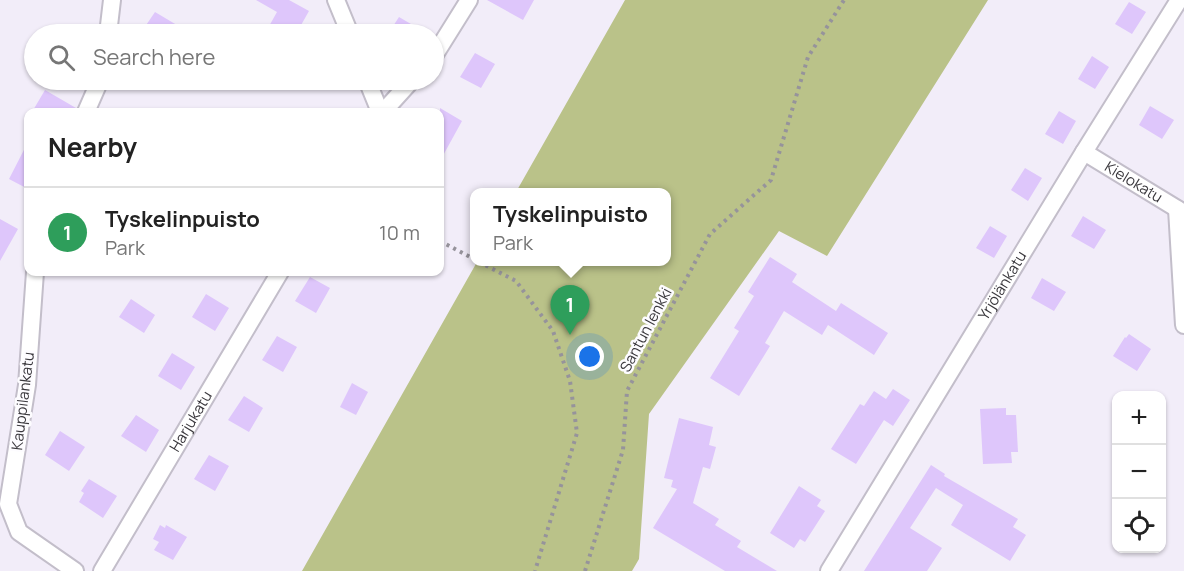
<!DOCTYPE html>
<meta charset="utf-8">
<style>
:root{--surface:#fff;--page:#f6f6f6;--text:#222;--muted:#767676;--line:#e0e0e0;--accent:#111827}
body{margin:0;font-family:Manrope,sans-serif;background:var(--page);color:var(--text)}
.controls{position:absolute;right:18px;bottom:18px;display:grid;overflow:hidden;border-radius:12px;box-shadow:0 2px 4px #0004}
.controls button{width:54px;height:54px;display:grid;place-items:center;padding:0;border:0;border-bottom:2px solid var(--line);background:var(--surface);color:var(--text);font:30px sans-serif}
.you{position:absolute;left:590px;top:357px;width:21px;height:21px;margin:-15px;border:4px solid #fff;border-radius:50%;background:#1a73e8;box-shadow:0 0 0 9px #1a73e833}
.badge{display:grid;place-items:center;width:39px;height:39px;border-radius:50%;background:var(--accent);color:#fff;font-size:20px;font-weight:700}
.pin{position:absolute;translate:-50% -50px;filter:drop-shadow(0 2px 3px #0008)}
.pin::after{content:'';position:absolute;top:32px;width:21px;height:18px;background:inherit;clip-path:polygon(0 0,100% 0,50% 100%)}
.popup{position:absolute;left:470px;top:188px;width:201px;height:78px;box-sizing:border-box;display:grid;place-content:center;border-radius:12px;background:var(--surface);filter:drop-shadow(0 2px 4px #0005);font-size:20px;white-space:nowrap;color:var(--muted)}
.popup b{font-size:22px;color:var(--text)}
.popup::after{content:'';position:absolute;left:50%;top:100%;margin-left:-12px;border:12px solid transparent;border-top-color:var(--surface)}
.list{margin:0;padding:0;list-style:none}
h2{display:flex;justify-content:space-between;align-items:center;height:78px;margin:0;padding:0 24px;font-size:26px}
h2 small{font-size:20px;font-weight:400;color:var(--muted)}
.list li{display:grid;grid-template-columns:39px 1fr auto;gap:18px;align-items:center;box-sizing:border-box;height:90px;padding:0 24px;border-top:2px solid var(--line)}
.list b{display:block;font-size:22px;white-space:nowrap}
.list p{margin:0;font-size:20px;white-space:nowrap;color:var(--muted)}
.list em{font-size:20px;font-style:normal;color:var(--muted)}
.icon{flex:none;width:33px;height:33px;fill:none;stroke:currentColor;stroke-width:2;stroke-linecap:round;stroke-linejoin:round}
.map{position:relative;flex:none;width:1184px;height:571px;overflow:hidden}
.search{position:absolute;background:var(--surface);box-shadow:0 2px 4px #0004;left:24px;top:24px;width:420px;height:66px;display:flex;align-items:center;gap:15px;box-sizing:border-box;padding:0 21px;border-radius:33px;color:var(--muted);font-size:22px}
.panel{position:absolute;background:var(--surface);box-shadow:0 2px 4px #0004;left:24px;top:108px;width:420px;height:168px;border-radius:12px}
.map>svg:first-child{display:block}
.green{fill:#bac289}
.building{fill:#dec6fb}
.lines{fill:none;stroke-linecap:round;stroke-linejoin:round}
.street-casing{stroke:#c3beca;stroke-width:20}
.path{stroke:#96939b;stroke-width:4;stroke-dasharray:3 4.5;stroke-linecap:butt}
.street{stroke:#fff;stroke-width:16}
.labels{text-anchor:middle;stroke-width:5;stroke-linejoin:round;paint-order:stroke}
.street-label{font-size:15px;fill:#3a383d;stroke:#fdfcff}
</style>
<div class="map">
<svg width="1184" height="571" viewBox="0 0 1184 571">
<rect width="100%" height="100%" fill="#f2edf9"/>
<path class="green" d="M 625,0 L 988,0 L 827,256 L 779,231 L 649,414 L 639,559 L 632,571 L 302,571 L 477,262 L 666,262 L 666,192 L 516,192 Z"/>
<path class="building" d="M 256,0 L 289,0 L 309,11 L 296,34 L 279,34 L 268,28 L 277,12 Z
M 487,0 L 534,0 L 523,20 Z
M 1129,2 L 1146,12 L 1132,34 L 1115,24 Z
M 155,12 L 192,34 L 140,34 Z
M 399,17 L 428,34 L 388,34 Z
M 475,53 L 495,64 L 481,88 L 460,77 Z
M 1092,56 L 1109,67 L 1095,89 L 1078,79 Z
M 45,90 L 76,108 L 76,112 L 32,112 Z
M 1150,106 L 1174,120 L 1162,139 L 1139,125 Z
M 440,108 L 462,121 L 440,161 Z
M 1059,111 L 1076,121 L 1063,144 L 1045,134 Z
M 28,142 L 28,189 L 9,179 Z
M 1025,168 L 1042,178 L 1028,201 L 1011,190 Z
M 1083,216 L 1106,230 L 1094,249 L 1071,236 Z
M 0,219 L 18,229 L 0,261 Z
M 990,226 L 1007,236 L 994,258 L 976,248 Z
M 770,257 L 797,274 L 792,282 L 836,311 L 841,303 L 888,333 L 874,355 L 828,325 L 822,335 L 784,311 L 765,343 L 770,346 L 739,396 L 710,378 L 739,331 L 734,328 L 754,296 L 748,292 Z
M 310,277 L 330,288 L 316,313 L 295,301 Z
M 1042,278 L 1066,292 L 1054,311 L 1031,298 Z
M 206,294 L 229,308 L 215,331 L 192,317 Z
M 131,299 L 155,315 L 144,333 L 119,317 Z
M 1129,334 L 1151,349 L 1137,371 L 1113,356 L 1125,337 L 1126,338 Z
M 277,336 L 297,347 L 283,372 L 262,360 Z
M 172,353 L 195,367 L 181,390 L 158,376 Z
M 352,383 L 368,392 L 356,415 L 340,407 Z
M 893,389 L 910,400 L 893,426 L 884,420 L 856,464 L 831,449 L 860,404 L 864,406 L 874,391 L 886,399 Z
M 244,396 L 263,408 L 249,432 L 228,420 Z
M 1006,408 L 1006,415 L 1016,415 L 1018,452 L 1011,452 L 1012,463 L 983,464 L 980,409 Z
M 136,415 L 159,430 L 146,452 L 121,436 Z
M 679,418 L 713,427 L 709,445 L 716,447 L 710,469 L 703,467 L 693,503 L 719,519 L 715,525 L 741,541 L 737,547 L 777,571 L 725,571 L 653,528 L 677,489 L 671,487 L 673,480 L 664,478 Z
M 60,431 L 85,447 L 69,471 L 45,455 Z
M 209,455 L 229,466 L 215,491 L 194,479 Z
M 931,465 L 945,474 L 944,476 L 1018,519 L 1013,527 L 1026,535 L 1010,561 L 951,525 L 963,505 L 936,488 L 910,528 L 942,548 L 927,571 L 864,571 Z
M 89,479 L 117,496 L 103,518 L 79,502 L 84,493 L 81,491 Z
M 799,486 L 821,500 L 817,506 L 825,511 L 805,542 L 800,539 L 794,548 L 770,533 Z
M 160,525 L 165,528 L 166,525 L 187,537 L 173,560 L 154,550 L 159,542 L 153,539 Z"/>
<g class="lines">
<g class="street-casing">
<g id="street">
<path d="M 336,0 L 350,34"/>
<path d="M 108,34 L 112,0"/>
<path d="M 434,56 L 469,0"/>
<path d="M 367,80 L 380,112"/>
<path d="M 86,112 L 100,80"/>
<path d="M 383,112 L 412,80"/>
<path id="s1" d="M 1084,152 L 1184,213"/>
<path d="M 1177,209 L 1184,325"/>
<path d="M 35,272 L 27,385 L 8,504 L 19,532 L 75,571"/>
<path id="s2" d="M 102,571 L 280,272"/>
<path id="s3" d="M 829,571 L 1084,152 L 1179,0"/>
</g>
</g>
<path class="path" d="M 440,241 L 474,259
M 479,262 L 516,281 L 553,331 L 570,381 L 577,433 L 535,571
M 585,571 L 623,450 L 627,391 L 710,234 L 771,180 L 808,57 L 844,0"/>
<use href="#street" class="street"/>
</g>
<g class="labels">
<g class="street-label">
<text dy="5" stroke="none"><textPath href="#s1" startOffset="58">Kielokatu</textPath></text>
<text dy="5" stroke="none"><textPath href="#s3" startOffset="334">Yrjölänkatu</textPath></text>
<text transform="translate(646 330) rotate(-62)" y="5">Santun lenkki</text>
<text transform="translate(23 401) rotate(-83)" y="5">Kauppilankatu</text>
<text dy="5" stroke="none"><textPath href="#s2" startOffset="174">Harjukatu</textPath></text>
</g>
</g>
</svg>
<div class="controls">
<button>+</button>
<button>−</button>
<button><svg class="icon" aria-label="locate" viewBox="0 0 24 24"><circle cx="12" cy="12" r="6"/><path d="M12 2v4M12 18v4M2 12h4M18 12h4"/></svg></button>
</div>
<div class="you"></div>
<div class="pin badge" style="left:570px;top:335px;background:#2e9e5b">1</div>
<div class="popup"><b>Tyskelinpuisto</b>Park</div>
<div class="search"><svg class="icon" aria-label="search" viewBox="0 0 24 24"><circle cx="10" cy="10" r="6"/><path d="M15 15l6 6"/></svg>Search here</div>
<section class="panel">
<h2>Nearby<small></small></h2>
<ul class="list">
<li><span class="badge" style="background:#2e9e5b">1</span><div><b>Tyskelinpuisto</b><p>Park</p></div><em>10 m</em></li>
</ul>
</section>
</div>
